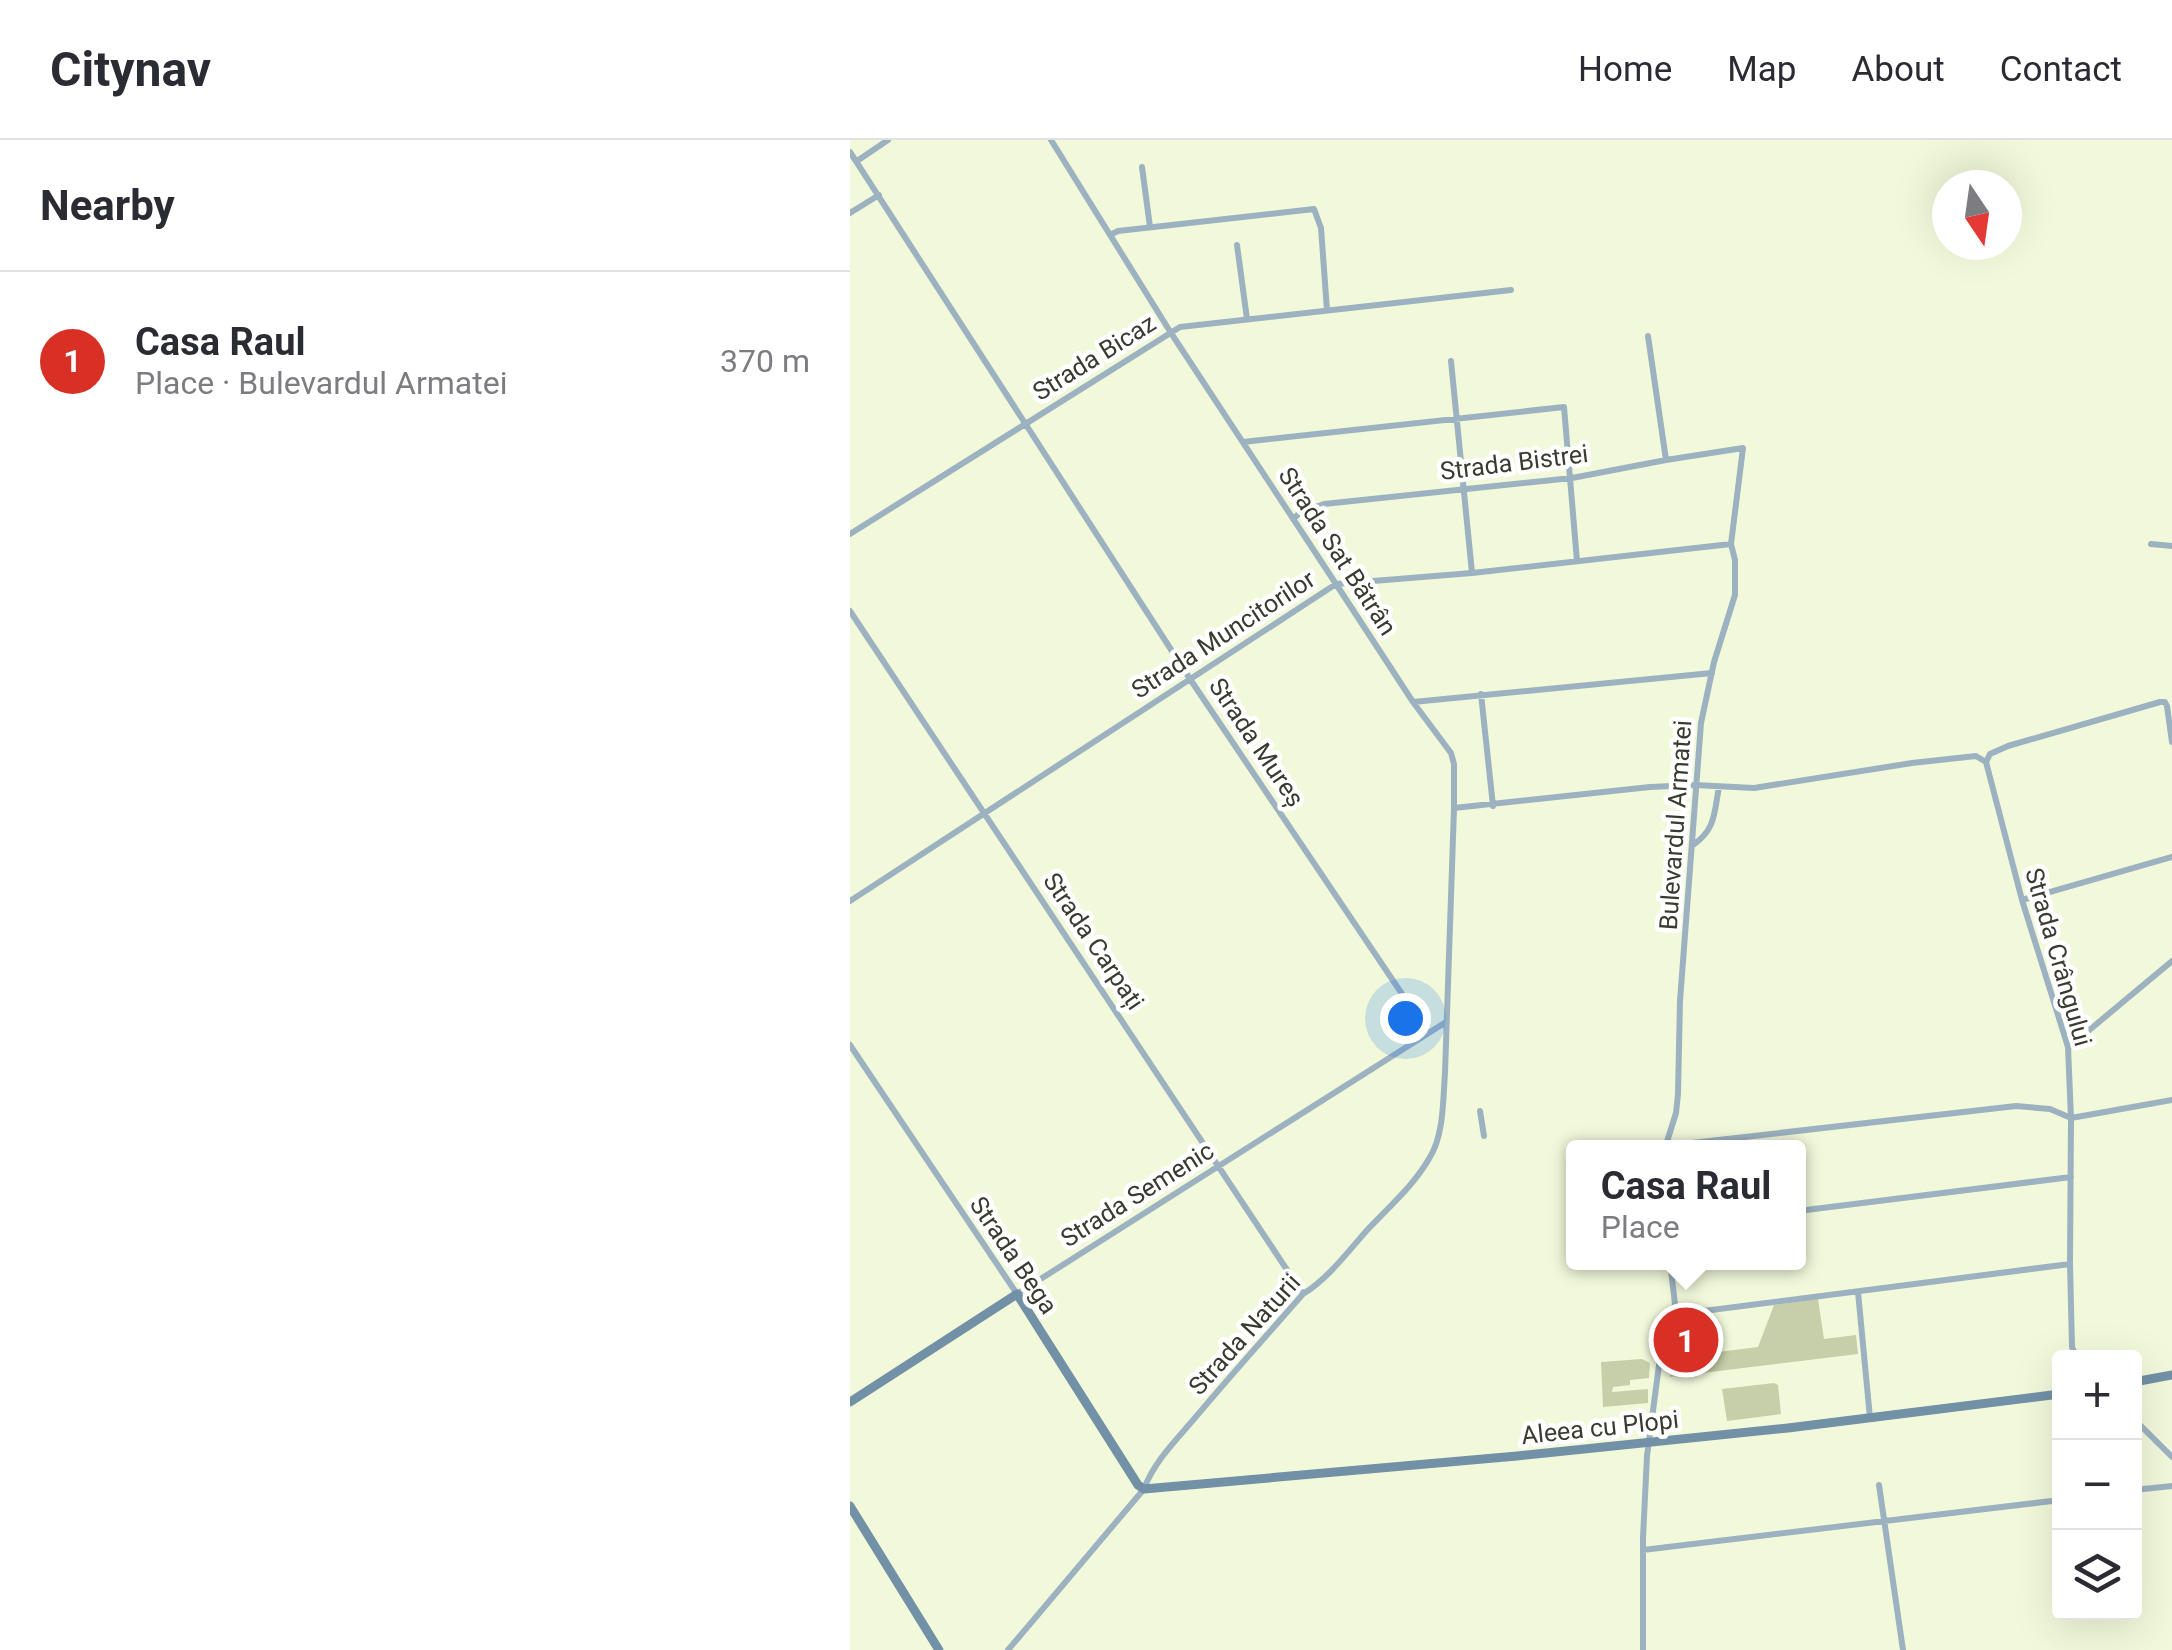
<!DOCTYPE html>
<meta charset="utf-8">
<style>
:root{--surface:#fff;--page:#f2f2f3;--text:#2b2b33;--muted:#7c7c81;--line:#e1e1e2;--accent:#d93025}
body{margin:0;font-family:Roboto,sans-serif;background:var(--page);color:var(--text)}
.controls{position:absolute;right:30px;bottom:30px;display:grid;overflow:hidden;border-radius:10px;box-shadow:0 10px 40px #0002}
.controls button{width:90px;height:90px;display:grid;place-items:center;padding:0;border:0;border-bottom:2px solid var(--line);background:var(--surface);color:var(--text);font:50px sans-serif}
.compass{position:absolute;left:1082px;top:30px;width:90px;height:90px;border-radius:50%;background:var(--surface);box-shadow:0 10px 40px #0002;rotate:167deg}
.you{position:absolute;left:555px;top:878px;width:35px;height:35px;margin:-25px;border:8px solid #fff;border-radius:50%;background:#1a73e8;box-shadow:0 0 0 15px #1a73e833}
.badge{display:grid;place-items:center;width:65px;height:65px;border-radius:50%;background:var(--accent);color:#fff;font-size:32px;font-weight:700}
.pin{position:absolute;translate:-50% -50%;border:5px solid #fff;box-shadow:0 2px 10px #0006}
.popup{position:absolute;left:716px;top:1000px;width:240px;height:130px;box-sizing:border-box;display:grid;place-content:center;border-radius:10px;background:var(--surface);filter:drop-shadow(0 2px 8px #0005);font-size:32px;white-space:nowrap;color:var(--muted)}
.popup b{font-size:38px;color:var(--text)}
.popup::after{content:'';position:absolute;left:50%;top:100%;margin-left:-20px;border:20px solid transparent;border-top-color:var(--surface)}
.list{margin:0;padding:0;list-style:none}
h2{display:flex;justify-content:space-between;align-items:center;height:130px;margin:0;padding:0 40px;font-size:42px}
h2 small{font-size:32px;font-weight:400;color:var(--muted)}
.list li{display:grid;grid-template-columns:65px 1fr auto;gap:30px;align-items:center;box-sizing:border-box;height:180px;padding:0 40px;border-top:2px solid var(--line)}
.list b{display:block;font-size:38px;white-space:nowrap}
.list p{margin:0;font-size:32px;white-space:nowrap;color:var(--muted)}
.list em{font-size:32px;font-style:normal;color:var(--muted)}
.icon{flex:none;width:55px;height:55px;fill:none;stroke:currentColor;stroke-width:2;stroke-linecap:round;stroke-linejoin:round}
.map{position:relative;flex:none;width:1322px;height:1510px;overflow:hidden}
header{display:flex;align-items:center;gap:60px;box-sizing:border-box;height:140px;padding:0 50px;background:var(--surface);border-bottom:2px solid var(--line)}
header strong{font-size:48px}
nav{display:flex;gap:55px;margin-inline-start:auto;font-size:35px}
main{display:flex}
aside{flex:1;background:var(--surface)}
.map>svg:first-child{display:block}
.green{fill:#c6ceaa}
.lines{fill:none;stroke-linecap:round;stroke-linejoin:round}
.street{stroke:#9db2c1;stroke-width:6}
.secondary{stroke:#7291a7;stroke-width:9}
.labels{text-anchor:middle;stroke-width:9;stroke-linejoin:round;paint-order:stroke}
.street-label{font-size:25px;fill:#383b2f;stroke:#fff}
</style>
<header>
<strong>Citynav</strong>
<nav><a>Home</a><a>Map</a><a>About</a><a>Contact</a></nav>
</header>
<main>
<aside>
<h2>Nearby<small></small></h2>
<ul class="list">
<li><span class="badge">1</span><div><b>Casa Raul</b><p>Place · Bulevardul Armatei</p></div><em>370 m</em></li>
</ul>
</aside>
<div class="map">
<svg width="1322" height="1510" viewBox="0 0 1322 1510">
<rect width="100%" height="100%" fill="#f2f9db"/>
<path class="green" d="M 968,1159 L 974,1199 L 1006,1195 L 1008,1214 L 820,1237 L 821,1218 L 908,1207 L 924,1165 Z
M 792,1219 L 800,1223 L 799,1238 L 780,1240 L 780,1245 L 763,1247 L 762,1252 L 798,1249 L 798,1263 L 753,1267 L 751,1222 Z
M 924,1243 L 928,1245 L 931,1274 L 877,1281 L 872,1249 Z"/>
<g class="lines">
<path class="street" d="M 0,12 L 340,539 L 577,891
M 7,21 L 38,0
M 292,27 L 300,87
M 0,73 L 29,55
M 260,95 L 268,91 L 464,69 L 471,88 L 477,170
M 387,105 L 397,179
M 798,196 L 816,320
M 601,221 L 622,433
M 393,302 L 714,267 L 727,421
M 443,379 L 451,372 L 474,364 L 722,338 L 816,320 L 893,308 L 881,404 L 885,420 L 885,455 L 864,522 L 851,583 L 830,861 L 828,954 L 826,973 L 815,1008
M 0,394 L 330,187 L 661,150
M 1301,404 L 1322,406
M 0,471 L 453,1154
M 631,554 L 643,666
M 563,562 L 862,533
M 604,668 L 800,647 L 845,645 L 904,648 L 1062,623 L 1126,616 L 1136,622
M 843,705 C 866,689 864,673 869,647
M 1172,760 L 1322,717
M 0,761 L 486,444 L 622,433 L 881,404
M 0,905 L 167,1154 L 596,882
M 1219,907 L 1322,821
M 630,971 L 634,996
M 1221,978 L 1322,960
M 815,1006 L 1166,966 L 1200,969 L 1221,978
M 948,1071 L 1221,1037
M 1008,1152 L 1020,1278
M 822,1175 L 1220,1124
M 1227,1218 L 1222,1207 L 1220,1124 L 1221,978 L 1218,907 L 1172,760 L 1136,622 L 1140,614 L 1158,606 L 1310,562 L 1315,562 L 1317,566 L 1322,602
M 1284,1279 L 1322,1317
M 1029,1345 L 1053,1510
M 1284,1350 L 1322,1346
M 793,1410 L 1210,1360
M 158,1510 L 294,1349 C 304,1322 326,1300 344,1279 C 380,1236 417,1195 453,1154 C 479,1138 499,1110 519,1088 C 540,1066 565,1044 580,1017 C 594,994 593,959 595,933 L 604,668 L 604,624 L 601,613 L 563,562 L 486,444 L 321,193 L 201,0
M 793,1510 L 793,1398 L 797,1316 L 811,1210 L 825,1164 L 820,1122"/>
<path class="secondary" d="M 1284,1242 L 1322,1235
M 0,1262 L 167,1154 L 288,1345 L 294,1349 L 667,1316 L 938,1288 L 1210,1254
M 0,1366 L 89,1510"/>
</g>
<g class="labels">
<g class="street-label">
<text transform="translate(244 217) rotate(-32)" y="9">Strada Bicaz</text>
<text transform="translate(664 322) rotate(-7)" y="9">Strada Bistrei</text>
<text transform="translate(488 411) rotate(57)" y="9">Strada Sat Bătrân</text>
<text transform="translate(373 494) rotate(-33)" y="9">Strada Muncitorilor</text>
<text transform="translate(407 602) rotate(56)" y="9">Strada Mureș</text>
<text transform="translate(825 685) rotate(-86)" y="9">Bulevardul Armatei</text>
<text transform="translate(244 801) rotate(56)" y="9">Strada Carpați</text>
<text transform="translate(1209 817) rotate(74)" y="9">Strada Crângului</text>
<text transform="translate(287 1054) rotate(-32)" y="9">Strada Semenic</text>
<text transform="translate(164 1115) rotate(56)" y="9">Strada Bega</text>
<text transform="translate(394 1194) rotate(-48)" y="9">Strada Naturii</text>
<text transform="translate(750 1287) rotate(-6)" y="9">Aleea cu Plopi</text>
</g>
</g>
</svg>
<div class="controls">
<button>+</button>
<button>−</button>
<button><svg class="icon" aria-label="layers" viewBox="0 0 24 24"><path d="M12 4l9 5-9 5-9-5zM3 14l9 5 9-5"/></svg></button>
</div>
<svg class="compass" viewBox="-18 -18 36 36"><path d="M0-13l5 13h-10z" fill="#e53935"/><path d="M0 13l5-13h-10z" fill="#7c7c81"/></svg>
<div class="you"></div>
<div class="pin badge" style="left:836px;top:1200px">1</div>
<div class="popup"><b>Casa Raul</b>Place</div>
</div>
</main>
